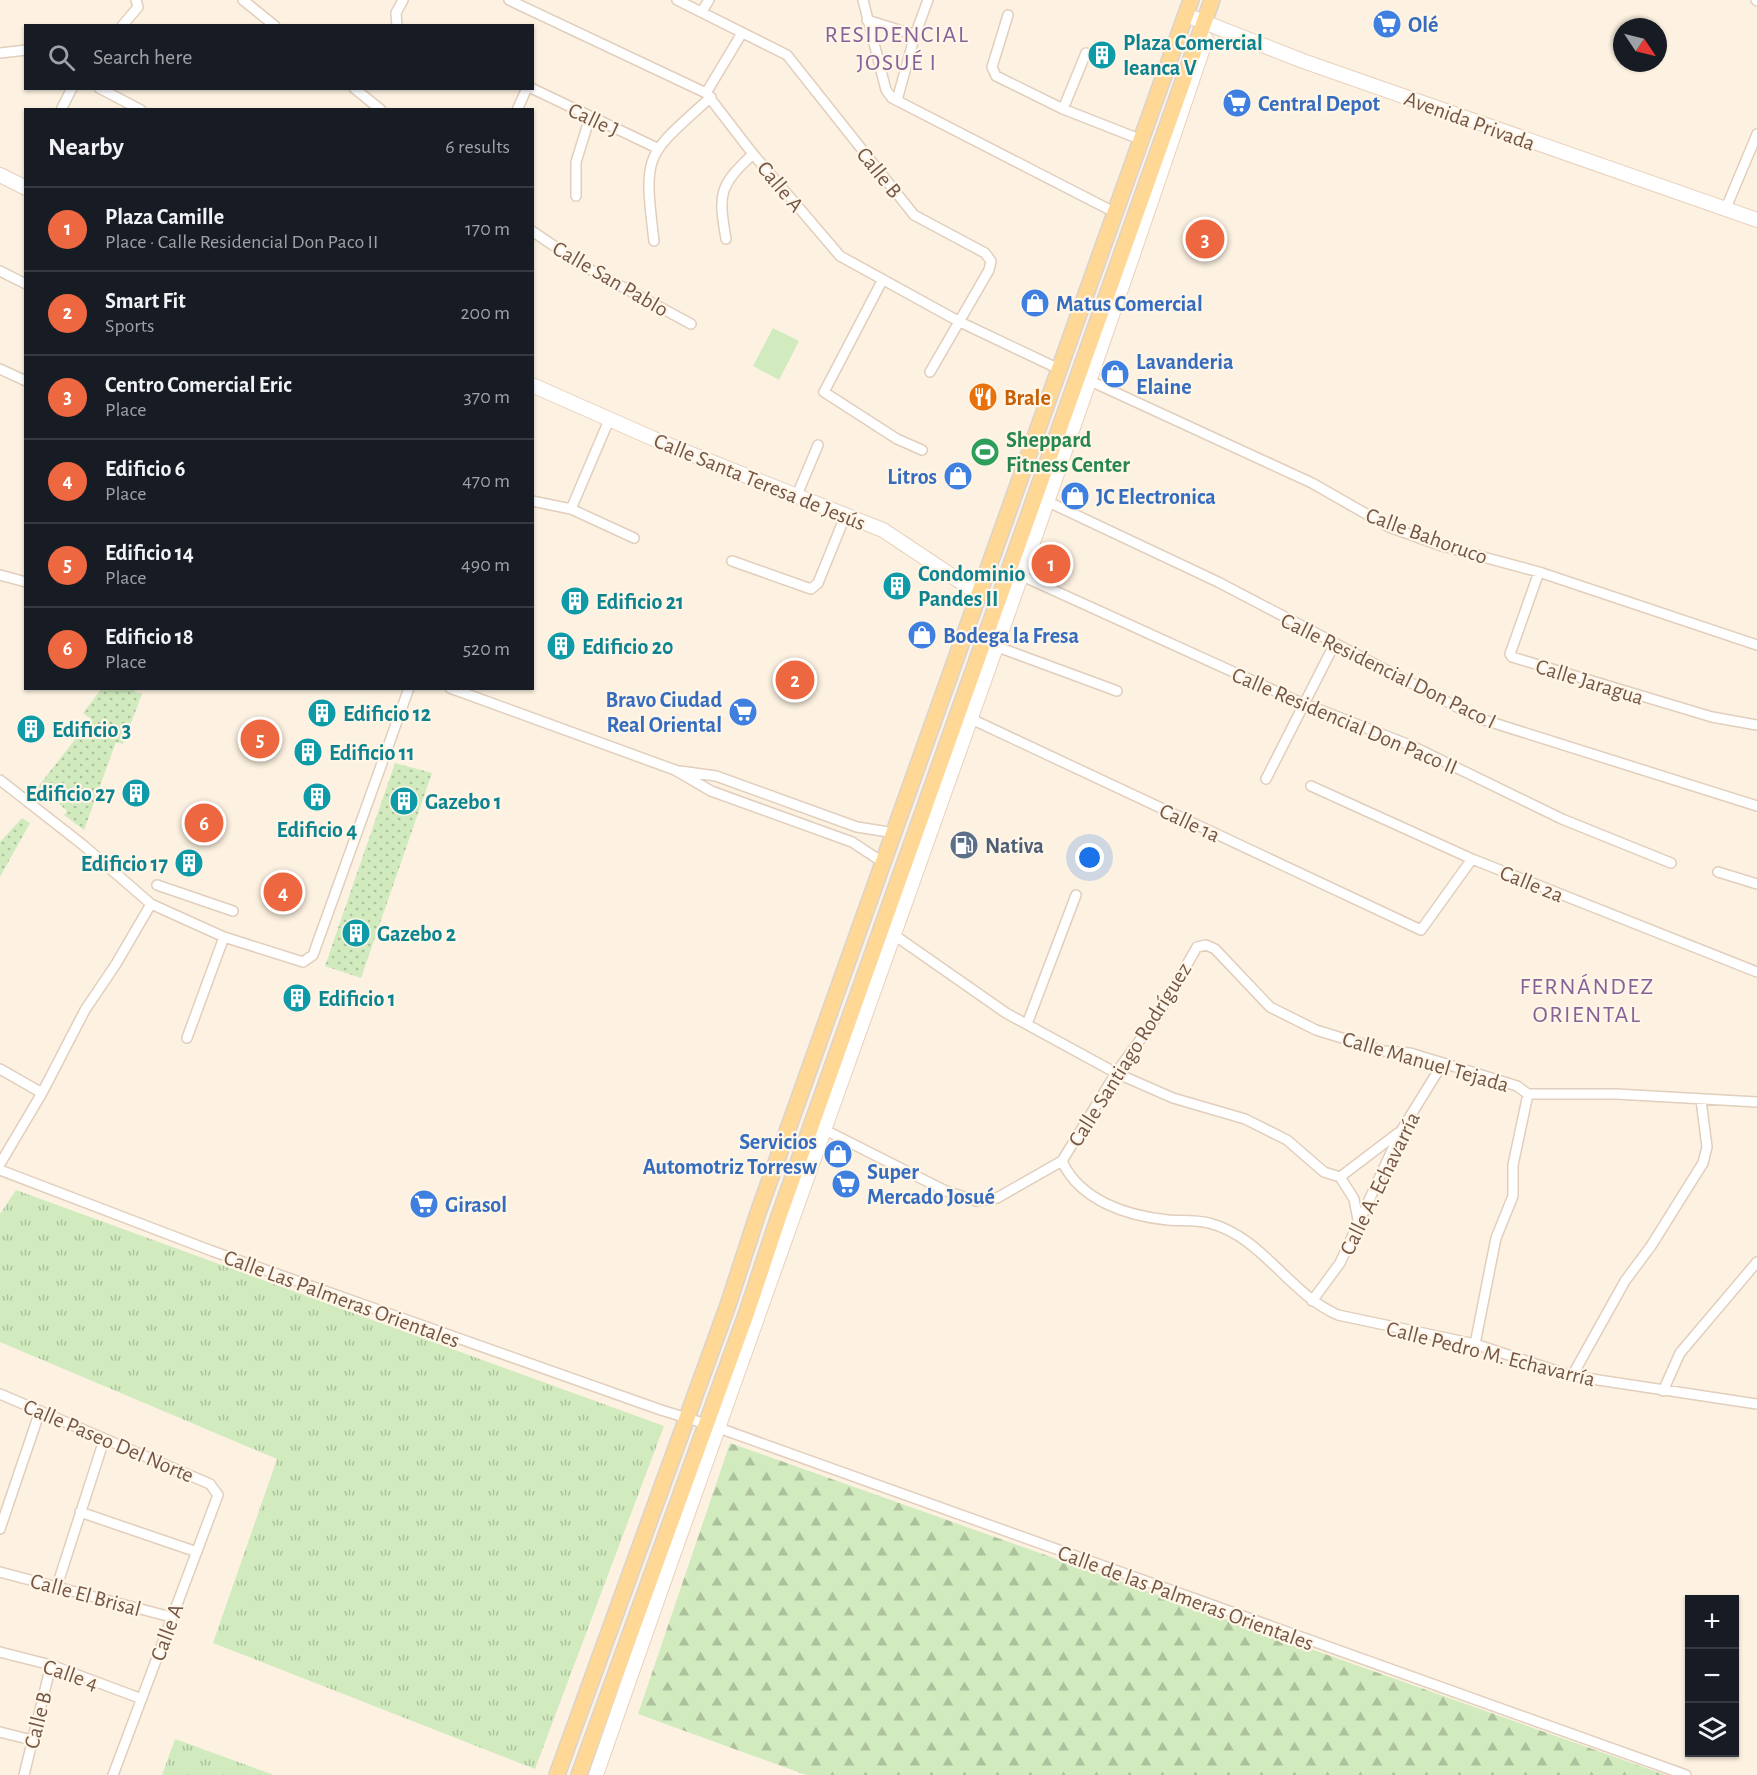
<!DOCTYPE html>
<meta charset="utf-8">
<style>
:root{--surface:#171b24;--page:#20242c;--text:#f1f3f6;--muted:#9ea1a6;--line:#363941;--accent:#ed6740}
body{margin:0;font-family:"Alegreya Sans",sans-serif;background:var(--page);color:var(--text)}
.controls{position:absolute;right:18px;bottom:18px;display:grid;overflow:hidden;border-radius:0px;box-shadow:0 2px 4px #0004}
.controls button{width:54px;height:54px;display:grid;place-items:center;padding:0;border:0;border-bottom:2px solid var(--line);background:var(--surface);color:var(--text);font:30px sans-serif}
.compass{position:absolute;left:1613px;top:18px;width:54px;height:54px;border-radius:50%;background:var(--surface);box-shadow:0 2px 4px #0004;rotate:125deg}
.you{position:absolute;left:1090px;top:858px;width:21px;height:21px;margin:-15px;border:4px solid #fff;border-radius:50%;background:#1a73e8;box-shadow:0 0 0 9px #1a73e833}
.badge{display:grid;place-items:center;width:39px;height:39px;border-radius:50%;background:var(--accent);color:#fff;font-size:20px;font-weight:700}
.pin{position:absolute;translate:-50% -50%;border:3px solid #fff;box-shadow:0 2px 6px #0006}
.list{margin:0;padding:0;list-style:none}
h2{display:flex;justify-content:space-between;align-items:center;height:78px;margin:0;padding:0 24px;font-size:26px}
h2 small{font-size:20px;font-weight:400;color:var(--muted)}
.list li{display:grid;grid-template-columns:39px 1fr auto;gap:18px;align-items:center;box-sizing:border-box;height:84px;padding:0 24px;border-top:2px solid var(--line)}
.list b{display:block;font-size:22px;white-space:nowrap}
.list p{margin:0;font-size:20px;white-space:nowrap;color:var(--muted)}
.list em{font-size:20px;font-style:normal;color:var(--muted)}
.icon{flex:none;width:33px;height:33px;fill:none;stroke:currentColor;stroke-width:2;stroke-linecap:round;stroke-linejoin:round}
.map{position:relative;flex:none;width:1757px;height:1775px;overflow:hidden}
.search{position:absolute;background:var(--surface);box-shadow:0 2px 4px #0004;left:24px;top:24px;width:510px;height:66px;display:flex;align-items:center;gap:15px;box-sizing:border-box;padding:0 21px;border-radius:0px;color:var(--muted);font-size:22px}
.panel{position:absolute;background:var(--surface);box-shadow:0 2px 4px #0004;left:24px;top:108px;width:510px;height:582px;border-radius:0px}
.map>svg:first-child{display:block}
.grass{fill:url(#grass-tufts)}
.forest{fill:url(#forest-firs)}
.park{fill:url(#park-dots)}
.pitch{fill:#d1ebbf}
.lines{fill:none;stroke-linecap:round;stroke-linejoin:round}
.street-casing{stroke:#e2cebc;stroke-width:12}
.secondary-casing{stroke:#e9d1bc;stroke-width:16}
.primary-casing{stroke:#dbd3cf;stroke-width:18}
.street{stroke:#fff;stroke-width:9}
.secondary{stroke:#fff;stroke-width:14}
.primary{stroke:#ffd896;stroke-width:15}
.labels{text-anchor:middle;stroke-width:4.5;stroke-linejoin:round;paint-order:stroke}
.shop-label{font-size:22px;font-weight:bold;fill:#366cbe;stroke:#fff6e8;text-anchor:start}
.culture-label{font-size:22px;font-weight:bold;fill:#0d838f;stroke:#fff6e8;text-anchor:start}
.street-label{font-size:22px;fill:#755747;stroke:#fff6e8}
.food-label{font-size:22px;font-weight:bold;fill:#c56008;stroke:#fff6e8;text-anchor:start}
.leisure-label{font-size:22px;font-weight:bold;fill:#27864d;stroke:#fff6e8;text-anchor:start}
.service-label{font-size:22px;font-weight:bold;fill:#4e5e75;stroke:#fff6e8;text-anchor:start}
.neighbourhood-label{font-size:24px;letter-spacing:1.5px;fill:#866299;stroke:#fff6e8}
</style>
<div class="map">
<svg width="1757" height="1775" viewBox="0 0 1757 1775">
<defs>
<pattern id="grass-tufts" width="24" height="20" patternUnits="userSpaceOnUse" patternTransform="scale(1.5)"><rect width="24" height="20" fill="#d1ebbf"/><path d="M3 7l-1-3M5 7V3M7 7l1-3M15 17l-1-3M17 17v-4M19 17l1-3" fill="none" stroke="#aec19d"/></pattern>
<pattern id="forest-firs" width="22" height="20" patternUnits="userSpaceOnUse" patternTransform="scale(1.5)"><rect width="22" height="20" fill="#d1ebbf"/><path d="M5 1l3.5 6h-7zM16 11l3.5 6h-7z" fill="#aec19d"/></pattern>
<pattern id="park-dots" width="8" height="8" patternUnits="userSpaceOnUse" patternTransform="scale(1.5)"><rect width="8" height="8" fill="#d1ebbf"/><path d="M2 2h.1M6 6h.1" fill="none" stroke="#aec19d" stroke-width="1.8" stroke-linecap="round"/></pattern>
</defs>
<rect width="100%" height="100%" fill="#fdf2e1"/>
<path class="grass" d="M 16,1190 L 664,1426 L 535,1769 L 213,1643 L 277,1459 L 0,1342 L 0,1214 Z
M 175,1739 L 274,1775 L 162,1775 Z"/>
<path class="forest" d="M 730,1443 L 1666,1775 L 806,1775 L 638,1714 Z"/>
<path class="park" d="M 102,688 L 136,689 L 134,692 L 142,694 L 123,744 L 116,742 L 84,830 L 64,815 L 67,811 L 45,791 L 39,798 L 34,792 L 91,719 L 83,713 Z
M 395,763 L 432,773 L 361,978 L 325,966 Z
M 22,818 L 30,823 L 0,877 L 0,842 Z"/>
<path class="pitch" d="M 773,328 L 799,341 L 779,380 L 753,366 Z"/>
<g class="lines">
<g class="street-casing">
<path id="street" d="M 243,0 L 275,26
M 509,0 L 706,93 L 753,154 L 840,256 L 960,322 L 1059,369
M 677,0 L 787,55 L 914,215 L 985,253 L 991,261 L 989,270 L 930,372
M 863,0 L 886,90 L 892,98 L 1116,213
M 1756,0 L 1757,1
M 702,11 L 709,0
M 1008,15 L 992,67 L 996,76 L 1063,109 L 1142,140
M 867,20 L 915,35
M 122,26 L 138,7 L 136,0
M 397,26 L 396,13 L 403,0
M 0,53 L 26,50
M 99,88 L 141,110
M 354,88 L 381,110
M 531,88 L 657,148
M 706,93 L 742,33
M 897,100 L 915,35 L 928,0
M 1063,109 L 1086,53
M 61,110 L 72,88
M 517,110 L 527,88
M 576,196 L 576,162 L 590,117
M 1726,208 L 1757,134
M 532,231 L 582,265 L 691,324
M 726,239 C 718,193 719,186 753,154
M 654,241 C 643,151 645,157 711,97
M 0,271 L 26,284
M 882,281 L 824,392 L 897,439 L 922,450
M 0,369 L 26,381
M 1086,379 L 1312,483 L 1389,527 L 1442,546 L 1539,572 L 1757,645
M 797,495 L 818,445
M 1042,499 L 1218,582 L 1478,718 L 1757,806
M 532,501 L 571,509 L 634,538
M 571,509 L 609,420
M 732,561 L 811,589 L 818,583 L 846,514
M 1539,572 L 1510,654 L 1512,657 L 1712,717 L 1757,725
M 0,575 L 26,582
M 1020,575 L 1295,700 L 1412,746 L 1562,819 L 1671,863
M 995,646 L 1117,691
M 450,688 L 675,770 L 711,791 L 852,842 L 884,863
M 967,717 L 1421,930 L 1472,859
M 680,771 L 716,776 L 857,827 L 895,833
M 1266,779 L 1334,645
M 0,780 L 83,845 L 151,904 L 224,937 L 303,962 L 313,955 L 409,688
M 1311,786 L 1472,859 L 1757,972
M 1718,872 L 1757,884
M 157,885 L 233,911
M 890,932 L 1006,1013 L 1116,1073 L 1173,1098 L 1245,1119 L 1287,1140 L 1324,1172 L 1340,1177 L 1354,1199 L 1359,1225
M 1027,1024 L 1076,895
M 187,1038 L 224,937
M 0,1069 L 42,1093
M 821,1128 L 946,1191 L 976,1201 L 997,1198 L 1062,1161
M 1062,1161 L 1116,1073 L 1158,1015 L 1197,947 L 1206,945 L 1215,949 L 1270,1007 L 1316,1030 L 1384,1051 L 1410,1053 L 1443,1063 L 1517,1086 L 1528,1094 L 1616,1094 L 1757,1102
M 1062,1161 C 1080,1201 1128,1216 1168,1220 C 1181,1221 1196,1220 1209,1223 C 1263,1237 1288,1293 1338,1315 L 1475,1344 L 1572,1376 L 1757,1404
M 0,1164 L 42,1093 L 85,1010 L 116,964 L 151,904
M 0,1170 L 212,1251 L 661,1410 L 716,1427 L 1686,1775
M 1340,1177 L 1398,1133
M 1312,1301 L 1340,1263 L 1401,1131 L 1443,1063
M 1475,1344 L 1496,1238 L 1513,1196 L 1513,1165 L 1528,1094
M 1572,1376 L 1625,1281 L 1651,1246 L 1703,1163 L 1707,1147 L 1701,1100
M 1663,1391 L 1680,1353 L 1757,1262
M 0,1394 L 210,1484 L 218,1495 L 113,1775
M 80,1512 L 197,1552
M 0,1529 L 40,1411
M 0,1572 L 171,1617
M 57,1586 L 104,1440
M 0,1652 L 51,1665 L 142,1699
M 0,1732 L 32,1740
M 24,1775 L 51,1665"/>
</g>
<g class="secondary-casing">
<path id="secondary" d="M 1186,15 L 1303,61 L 1757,220
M 0,175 L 26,188
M 532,385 L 661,442 L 883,530 L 979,594
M 596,1775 C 797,1196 1011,621 1206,39"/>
</g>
<g class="primary-casing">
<path id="primary" d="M 557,1775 L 728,1305 L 758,1213 L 1191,0
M 579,1775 L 747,1312 L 778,1219 L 1212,0"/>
</g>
<use href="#street" class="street"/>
<use href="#secondary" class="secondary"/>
<use href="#primary" class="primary"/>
</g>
<defs>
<g id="supermarket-disc" transform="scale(1.5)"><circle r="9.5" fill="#3f7fe0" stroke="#fff6e8"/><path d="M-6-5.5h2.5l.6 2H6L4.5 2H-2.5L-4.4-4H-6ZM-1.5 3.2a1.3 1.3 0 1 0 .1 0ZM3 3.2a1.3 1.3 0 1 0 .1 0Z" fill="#fff"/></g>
<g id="building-disc" transform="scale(1.5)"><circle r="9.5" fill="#0f9aa8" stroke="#fff6e8"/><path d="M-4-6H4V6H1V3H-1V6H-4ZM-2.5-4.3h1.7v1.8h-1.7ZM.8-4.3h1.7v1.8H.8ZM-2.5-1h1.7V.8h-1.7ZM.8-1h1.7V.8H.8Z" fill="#fff"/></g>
<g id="shop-disc" transform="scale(1.5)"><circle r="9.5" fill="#3f7fe0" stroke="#fff6e8"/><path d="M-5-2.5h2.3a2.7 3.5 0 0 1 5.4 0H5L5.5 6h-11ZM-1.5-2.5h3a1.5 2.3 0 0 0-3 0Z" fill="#fff"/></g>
<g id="restaurant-disc" transform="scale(1.5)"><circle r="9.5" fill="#e8710a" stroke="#fff6e8"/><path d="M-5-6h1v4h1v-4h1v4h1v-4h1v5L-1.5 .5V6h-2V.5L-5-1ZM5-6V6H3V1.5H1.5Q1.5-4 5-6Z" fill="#fff"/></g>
<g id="stadium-disc" transform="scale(1.5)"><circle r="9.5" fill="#2e9e5b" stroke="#fff6e8"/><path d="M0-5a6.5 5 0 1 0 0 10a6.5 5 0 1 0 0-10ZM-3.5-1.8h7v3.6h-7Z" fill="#fff"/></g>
<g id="fuel-disc" transform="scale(1.5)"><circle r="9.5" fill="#5c6f8a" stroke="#fff6e8"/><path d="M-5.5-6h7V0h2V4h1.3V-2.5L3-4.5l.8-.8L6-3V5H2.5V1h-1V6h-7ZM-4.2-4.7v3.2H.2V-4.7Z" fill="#fff"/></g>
</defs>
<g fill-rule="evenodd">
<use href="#supermarket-disc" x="1387" y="24"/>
<use href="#building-disc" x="1102" y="55"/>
<use href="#supermarket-disc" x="1237" y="103"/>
<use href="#shop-disc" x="1035" y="303"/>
<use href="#shop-disc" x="1115" y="374"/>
<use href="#restaurant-disc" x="983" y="397"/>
<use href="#stadium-disc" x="985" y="452"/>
<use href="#shop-disc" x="958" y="476"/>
<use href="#shop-disc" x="1075" y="496"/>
<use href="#building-disc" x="897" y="586"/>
<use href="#building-disc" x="575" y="601"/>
<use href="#shop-disc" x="922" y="635"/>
<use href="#building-disc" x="561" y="646"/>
<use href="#supermarket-disc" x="743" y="712"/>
<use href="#building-disc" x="322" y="713"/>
<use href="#building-disc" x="31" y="729"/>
<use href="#building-disc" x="308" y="752"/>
<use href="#building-disc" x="136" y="793"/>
<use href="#building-disc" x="317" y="797"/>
<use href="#building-disc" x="404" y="801"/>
<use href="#fuel-disc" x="964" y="845"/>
<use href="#building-disc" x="189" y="863"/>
<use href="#building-disc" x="356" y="933"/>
<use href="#building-disc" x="297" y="998"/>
<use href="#shop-disc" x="838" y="1154"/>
<use href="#supermarket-disc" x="846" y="1184"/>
<use href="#supermarket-disc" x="424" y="1204"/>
</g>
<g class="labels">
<g class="shop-label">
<text x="1408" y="32">Olé</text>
<text x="1258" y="111">Central Depot</text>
<text x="1056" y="311">Matus Comercial</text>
<text x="1136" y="369">Lavanderia<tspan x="1136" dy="25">Elaine</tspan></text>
<text x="937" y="484" text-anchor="end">Litros</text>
<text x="1096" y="504">JC Electronica</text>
<text x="943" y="643">Bodega la Fresa</text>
<text x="722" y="707" text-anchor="end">Bravo Ciudad<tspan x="722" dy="25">Real Oriental</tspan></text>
<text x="817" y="1149" text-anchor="end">Servicios<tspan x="817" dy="25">Automotriz Torresw</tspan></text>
<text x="867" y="1179">Super<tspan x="867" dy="25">Mercado Josué</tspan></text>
<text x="445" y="1212">Girasol</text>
</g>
<g class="culture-label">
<text x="1123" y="50">Plaza Comercial<tspan x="1123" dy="25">Ieanca V</tspan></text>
<text x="918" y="581">Condominio<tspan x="918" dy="25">Pandes II</tspan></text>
<text x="596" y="609">Edificio 21</text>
<text x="582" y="654">Edificio 20</text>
<text x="343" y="721">Edificio 12</text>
<text x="52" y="737">Edificio 3</text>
<text x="329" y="760">Edificio 11</text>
<text x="115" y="801" text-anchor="end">Edificio 27</text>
<text x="425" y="809">Gazebo 1</text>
<text x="317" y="837" text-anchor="middle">Edificio 4</text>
<text x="168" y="871" text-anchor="end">Edificio 17</text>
<text x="377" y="941">Gazebo 2</text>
<text x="318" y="1006">Edificio 1</text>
</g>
<g class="street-label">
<text transform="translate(594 119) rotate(25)" y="8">Calle J</text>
<text transform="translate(1470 120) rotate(20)" y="8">Avenida Privada</text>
<text transform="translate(880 172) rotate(51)" y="8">Calle B</text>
<text transform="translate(781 186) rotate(50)" y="8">Calle A</text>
<text transform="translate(611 278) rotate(30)" y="8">Calle San Pablo</text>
<text transform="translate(760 481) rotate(22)" y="8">Calle Santa Teresa de Jesús</text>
<text transform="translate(1427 535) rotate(20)" y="8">Calle Bahoruco</text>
<text transform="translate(1389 670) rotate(26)" y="8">Calle Residencial Don Paco I</text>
<text transform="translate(1590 681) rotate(17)" y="8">Calle Jaragua</text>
<text transform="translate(1345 720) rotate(23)" y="8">Calle Residencial Don Paco II</text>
<text transform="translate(1190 822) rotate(25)" y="8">Calle 1a</text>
<text transform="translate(1532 883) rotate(22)" y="8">Calle 2a</text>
<text transform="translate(1129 1054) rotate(-58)" y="8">Calle Santiago Rodríguez</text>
<text transform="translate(1426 1061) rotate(16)" y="8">Calle Manuel Tejada</text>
<text transform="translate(1379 1183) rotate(-64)" y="8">Calle A. Echavarría</text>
<text transform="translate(342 1298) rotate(20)" y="8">Calle Las Palmeras Orientales</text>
<text transform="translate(1491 1353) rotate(14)" y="8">Calle Pedro M. Echavarría</text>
<text transform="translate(109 1440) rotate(23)" y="8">Calle Paseo Del Norte</text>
<text transform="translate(86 1594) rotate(15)" y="8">Calle El Brisal</text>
<text transform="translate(1186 1597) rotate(20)" y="8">Calle de las Palmeras Orientales</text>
<text transform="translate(166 1632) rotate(-70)" y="8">Calle A</text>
<text transform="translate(71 1674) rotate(19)" y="8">Calle 4</text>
<text transform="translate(37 1720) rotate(-76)" y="8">Calle B</text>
</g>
<g class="food-label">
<text x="1004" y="405">Brale</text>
</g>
<g class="leisure-label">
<text x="1006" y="447">Sheppard<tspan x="1006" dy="25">Fitness Center</tspan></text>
</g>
<g class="service-label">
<text x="985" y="853">Nativa</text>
</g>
<g class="neighbourhood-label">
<text x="897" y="42">RESIDENCIAL<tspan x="897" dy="28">JOSUÉ I</tspan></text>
<text x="1587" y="994">FERNÁNDEZ<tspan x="1587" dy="28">ORIENTAL</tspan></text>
</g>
</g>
</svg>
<div class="controls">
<button>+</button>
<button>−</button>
<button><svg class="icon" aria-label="layers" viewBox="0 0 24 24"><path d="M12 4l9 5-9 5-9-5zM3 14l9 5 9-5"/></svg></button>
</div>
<svg class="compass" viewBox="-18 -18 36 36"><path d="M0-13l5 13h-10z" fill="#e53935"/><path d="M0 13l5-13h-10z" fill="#9ea1a6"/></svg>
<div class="you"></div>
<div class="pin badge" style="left:1051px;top:564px">1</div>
<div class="pin badge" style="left:795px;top:680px">2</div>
<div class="pin badge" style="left:1205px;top:239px">3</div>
<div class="pin badge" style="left:283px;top:892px">4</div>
<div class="pin badge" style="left:260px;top:739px">5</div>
<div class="pin badge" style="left:204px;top:823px">6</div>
<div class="search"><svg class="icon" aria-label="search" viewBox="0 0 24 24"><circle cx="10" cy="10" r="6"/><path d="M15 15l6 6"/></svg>Search here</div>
<section class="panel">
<h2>Nearby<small>6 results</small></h2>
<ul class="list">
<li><span class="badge">1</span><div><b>Plaza Camille</b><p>Place · Calle Residencial Don Paco II</p></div><em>170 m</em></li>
<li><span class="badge">2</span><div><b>Smart Fit</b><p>Sports</p></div><em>200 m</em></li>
<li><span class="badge">3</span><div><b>Centro Comercial Eric</b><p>Place</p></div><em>370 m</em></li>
<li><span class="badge">4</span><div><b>Edificio 6</b><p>Place</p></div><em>470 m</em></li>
<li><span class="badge">5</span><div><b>Edificio 14</b><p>Place</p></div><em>490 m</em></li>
<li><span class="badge">6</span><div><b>Edificio 18</b><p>Place</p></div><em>520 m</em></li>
</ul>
</section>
</div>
